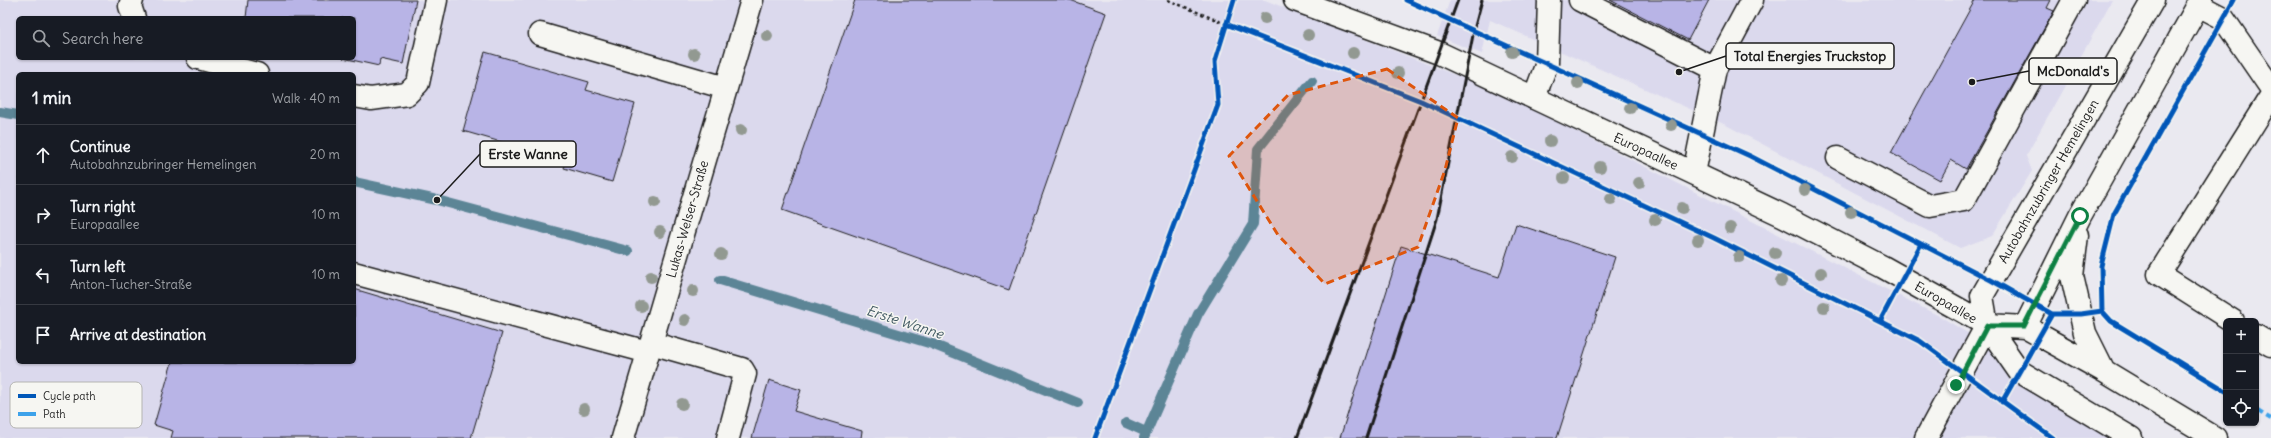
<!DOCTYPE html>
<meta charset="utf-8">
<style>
:root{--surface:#171b24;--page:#242831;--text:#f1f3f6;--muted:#9ea1a6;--line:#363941}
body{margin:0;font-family:Delius,sans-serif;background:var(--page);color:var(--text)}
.controls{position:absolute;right:12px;bottom:12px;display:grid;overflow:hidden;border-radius:6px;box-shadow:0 1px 3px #0004}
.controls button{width:36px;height:36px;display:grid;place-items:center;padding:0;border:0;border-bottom:1px solid var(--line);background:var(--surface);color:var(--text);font:20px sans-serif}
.stop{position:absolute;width:12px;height:12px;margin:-9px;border:3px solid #0b8043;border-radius:50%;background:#fff}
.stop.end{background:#0b8043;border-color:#fff;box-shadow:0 1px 4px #0008}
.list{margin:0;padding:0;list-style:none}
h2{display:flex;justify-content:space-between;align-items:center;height:52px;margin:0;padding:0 16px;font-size:17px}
h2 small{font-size:13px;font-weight:400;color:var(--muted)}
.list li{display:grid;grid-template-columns:26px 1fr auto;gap:12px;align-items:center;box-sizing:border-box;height:60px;padding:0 16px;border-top:1px solid var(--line)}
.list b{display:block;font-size:15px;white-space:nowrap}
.list p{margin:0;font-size:13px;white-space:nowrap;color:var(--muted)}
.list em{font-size:13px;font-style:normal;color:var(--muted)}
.icon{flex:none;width:22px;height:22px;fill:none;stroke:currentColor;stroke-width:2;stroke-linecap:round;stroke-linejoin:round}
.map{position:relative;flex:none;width:2271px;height:438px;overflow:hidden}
.search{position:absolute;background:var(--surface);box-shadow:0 1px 3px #0004;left:16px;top:16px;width:340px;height:44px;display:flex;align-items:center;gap:10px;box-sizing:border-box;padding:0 14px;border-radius:6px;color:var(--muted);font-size:15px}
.panel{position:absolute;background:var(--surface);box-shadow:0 1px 3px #0004;left:16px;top:72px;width:340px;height:292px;border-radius:6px}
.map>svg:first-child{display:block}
.built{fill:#dbd9ed;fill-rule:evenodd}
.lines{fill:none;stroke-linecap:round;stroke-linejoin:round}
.stream{stroke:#5c8596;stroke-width:10}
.building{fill:#b8b4e6;stroke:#1c1c1c}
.minor-casing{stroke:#1c1c1c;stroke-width:25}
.path{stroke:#1c1c1c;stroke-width:2.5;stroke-dasharray:3 3;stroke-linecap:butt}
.minor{stroke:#f6f6f2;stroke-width:22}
.rail{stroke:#1c1c1c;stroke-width:3}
.quiet{stroke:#3da2ea;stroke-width:4;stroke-dasharray:8 4;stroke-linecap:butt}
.cycleway-casing{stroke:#f6f6f2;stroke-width:8}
.cycleway{stroke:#0057b8;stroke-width:5}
.tree{fill:#929991}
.route{stroke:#0b8043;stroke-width:5}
.marked{fill:#de560d;fill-opacity:0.2;stroke:#de560d;stroke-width:3;stroke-dasharray:8 5;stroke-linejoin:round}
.labels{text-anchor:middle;stroke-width:3;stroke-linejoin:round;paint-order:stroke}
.street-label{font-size:13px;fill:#1c1c1c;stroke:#f6f6f2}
.water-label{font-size:14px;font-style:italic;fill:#415963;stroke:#f6f6f2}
.key{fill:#f6f6f2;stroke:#b5b5b2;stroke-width:1}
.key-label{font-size:11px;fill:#1c1c1c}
.leader{fill:none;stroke:#1c1c1c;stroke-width:1.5}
.callout-dot{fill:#1c1c1c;stroke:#f6f6f2;stroke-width:1.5}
.callout{fill:#f6f6f2;stroke:#1c1c1c;stroke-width:1.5}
.callout-label{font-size:14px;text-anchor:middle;font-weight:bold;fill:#1c1c1c}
</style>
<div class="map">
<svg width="2271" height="438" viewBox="0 0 2271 438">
<rect width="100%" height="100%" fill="#eae9f0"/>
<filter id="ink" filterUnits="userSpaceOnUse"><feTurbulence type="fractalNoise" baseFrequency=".025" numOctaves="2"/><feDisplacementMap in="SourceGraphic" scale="8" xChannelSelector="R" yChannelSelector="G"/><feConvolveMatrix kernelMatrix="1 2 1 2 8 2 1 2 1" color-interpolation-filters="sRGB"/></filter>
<g filter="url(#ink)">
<path class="built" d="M 0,0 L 1265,0 L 1498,92 L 1941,317 L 2141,438 L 0,438 ZM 18,18 L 354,18 L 354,58 L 18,58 ZM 18,74 L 354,74 L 354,362 L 18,362 Z
M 1450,0 L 2112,0 L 2026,156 L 2032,171 L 1992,236 L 1960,248 L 1726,125 L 1490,20 L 1482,54 L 1437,36 Z"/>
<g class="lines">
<path class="stream" d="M 0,112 L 18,115
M 354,182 L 437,200 L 628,251
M 720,280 L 932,344 L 1078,403
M 1126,423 L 1146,432
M 1144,438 L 1198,314 L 1253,224 L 1258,149 L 1312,81"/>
</g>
<path class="building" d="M 248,0 L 416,0 L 403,64 L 380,59 L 379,66 L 343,58 L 354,58 L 354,18 L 246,18 Z
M 855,0 L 1070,0 L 1106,13 L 1009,290 L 782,210 Z
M 1610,0 L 1709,0 L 1688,40 Z
M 1975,0 L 2051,0 L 2047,8 L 2054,11 L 1966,169 L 1951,160 L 1940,180 L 1891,153 Z
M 485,52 L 589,82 L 586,90 L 635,104 L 612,182 L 564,168 L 566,161 L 463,131 Z
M 1516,224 L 1615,257 L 1557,438 L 1340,438 L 1401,246 L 1499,277 Z
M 354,289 L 502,333 L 471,438 L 171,438 L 173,431 L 154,425 L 172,362 L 354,362 Z
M 769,380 L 801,390 L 794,411 L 862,431 L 861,438 L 752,438 Z"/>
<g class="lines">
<g class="minor-casing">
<path id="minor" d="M 132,0 L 130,6 L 134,18
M 1295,0 L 1439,53 L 1782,215 L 1883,267 L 1987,325 L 2019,371 L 2131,438
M 1580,0 L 1715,69
M 2198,5 L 2223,18 L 2271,88
M 540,34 L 726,88
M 198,58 L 257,74
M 354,96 L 371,99 L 407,94 L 418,83 L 436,0
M 1534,98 L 1547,63 L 1549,0
M 1838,158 L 1930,206 L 1964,200 L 2074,0
M 1694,173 L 1715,69 L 1752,0
M 2077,235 L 2072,276 L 2085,333 L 2104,371
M 354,273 L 648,352
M 2233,321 L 2159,274 L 2271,96
M 1987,325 L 1982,296 L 2153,0
M 1987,325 L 2025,327 L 2104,371 L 2215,438
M 2025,327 L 2080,216 L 2201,0
M 2256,336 L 2271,345
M 651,343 L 742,369 L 745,374 L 728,438
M 623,438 L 752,0
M 1926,438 L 1987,325"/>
</g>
<path class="path" d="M 1168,0 L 1226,24"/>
<use href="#minor" class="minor"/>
<path class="rail" d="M 1297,438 L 1458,0
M 1366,438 L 1437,219 L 1474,30 L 1482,0"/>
<path class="quiet" d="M 2256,410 L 2271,419"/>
<g class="cycleway-casing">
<path id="cycleway" d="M 1406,0 L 1750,156 L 1991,280 L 2052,314 L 2081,314 L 2102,311 L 2111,321 L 2226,391
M 1226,24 L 1421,101 L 1714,238 L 1920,341 L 2053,438
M 2102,311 L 2101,266 L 2114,214 L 2234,0
M 1880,321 L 1921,244
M 2002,402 L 2052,314
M 1095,438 L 1218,105 L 1215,61 L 1234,0"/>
</g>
<use href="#cycleway" class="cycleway"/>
</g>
<g class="tree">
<circle cx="1265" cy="18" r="6"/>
<circle cx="1308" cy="35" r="6"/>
<circle cx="767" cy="36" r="6"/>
<circle cx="1512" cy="52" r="6"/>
<circle cx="1353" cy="53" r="6"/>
<circle cx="694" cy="54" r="6"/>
<circle cx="1398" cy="73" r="6"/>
<circle cx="1578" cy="83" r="6"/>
<circle cx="1630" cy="108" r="6"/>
<circle cx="1671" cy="125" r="6"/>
<circle cx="741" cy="130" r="6"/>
<circle cx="1550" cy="141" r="6"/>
<circle cx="1512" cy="157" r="6"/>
<circle cx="1600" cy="167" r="6"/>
<circle cx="1564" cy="178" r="6"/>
<circle cx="1639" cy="183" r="6"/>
<circle cx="1805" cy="190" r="6"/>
<circle cx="1611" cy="199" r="6"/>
<circle cx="655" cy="202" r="6"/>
<circle cx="1682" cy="208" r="6"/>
<circle cx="1851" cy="212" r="6"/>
<circle cx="1655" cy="220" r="6"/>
<circle cx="1730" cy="228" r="6"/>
<circle cx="660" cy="232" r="6"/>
<circle cx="1698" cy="240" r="6"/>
<circle cx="1775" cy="253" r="6"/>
<circle cx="721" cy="254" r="6"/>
<circle cx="1739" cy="257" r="6"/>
<circle cx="1821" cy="273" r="6"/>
<circle cx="651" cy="277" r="6"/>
<circle cx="1781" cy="281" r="6"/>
<circle cx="693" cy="291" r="6"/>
<circle cx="641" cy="306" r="6"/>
<circle cx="1824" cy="307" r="6"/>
<circle cx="685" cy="320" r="6"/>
<circle cx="682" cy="404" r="6"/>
<circle cx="584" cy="409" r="6"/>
</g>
</g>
<g class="lines" filter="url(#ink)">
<path class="route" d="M 1956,385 L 1987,326 L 2024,326 L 2080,216"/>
</g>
<path class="marked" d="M 1387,69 L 1458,118 L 1445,170 L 1418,247 L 1325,284 L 1278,235 L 1229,156 L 1288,95 Z"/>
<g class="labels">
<g class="street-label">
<text transform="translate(1646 151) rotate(25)" y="5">Europaallee</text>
<text transform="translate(2048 181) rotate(-60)" y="5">Autobahnzubringer Hemelingen</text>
<text transform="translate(687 219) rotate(-74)" y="5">Lukas-Welser-Straße</text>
<text transform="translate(1946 302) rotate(30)" y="5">Europaallee</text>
</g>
<g class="water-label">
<text transform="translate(905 322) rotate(18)" y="5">Erste Wanne</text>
</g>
</g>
<rect x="10" y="382" width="132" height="46" rx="6" class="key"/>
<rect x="18" y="394" width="18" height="4" fill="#0057b8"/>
<rect x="18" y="412" width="18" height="4" fill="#3da2ea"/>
<g class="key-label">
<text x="43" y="400">Cycle path</text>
<text x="43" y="418">Path</text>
</g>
<path class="leader" d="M1679 72L1726 56M1972 82L2029 71M437 200L480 154"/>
<g class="callout-dot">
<circle cx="1679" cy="72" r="4"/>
<circle cx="1972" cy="82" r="4"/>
<circle cx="437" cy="200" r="4"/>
</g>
<g class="callout">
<rect x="1726" y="43" width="168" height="26" rx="4"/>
<rect x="2029" y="58" width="88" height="26" rx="4"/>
<rect x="480" y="141" width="96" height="26" rx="4"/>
</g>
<g class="callout-label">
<text x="1810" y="61">Total Energies Truckstop</text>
<text x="2073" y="76">McDonald's</text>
<text x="528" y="159">Erste Wanne</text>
</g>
</svg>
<div class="controls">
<button>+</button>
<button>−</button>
<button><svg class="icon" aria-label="locate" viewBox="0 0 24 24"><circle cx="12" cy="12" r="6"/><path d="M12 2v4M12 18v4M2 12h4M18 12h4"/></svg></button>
</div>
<div class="stop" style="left:2080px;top:216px"></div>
<div class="stop end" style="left:1956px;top:385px"></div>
<div class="search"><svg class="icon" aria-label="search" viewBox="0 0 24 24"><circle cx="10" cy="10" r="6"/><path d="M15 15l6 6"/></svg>Search here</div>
<section class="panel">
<h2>1 min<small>Walk · 40 m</small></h2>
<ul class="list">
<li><svg class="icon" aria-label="ahead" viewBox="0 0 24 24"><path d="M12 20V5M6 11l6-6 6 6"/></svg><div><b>Continue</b><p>Autobahnzubringer Hemelingen</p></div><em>20 m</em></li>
<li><svg class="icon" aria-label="right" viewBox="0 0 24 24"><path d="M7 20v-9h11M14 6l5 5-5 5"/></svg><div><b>Turn right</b><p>Europaallee</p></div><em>10 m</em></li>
<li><svg class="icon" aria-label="left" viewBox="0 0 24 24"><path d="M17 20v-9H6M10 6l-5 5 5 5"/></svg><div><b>Turn left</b><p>Anton-Tucher-Straße</p></div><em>10 m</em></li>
<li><svg class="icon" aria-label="arrive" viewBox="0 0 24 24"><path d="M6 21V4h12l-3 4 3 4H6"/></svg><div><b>Arrive at destination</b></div></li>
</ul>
</section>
</div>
